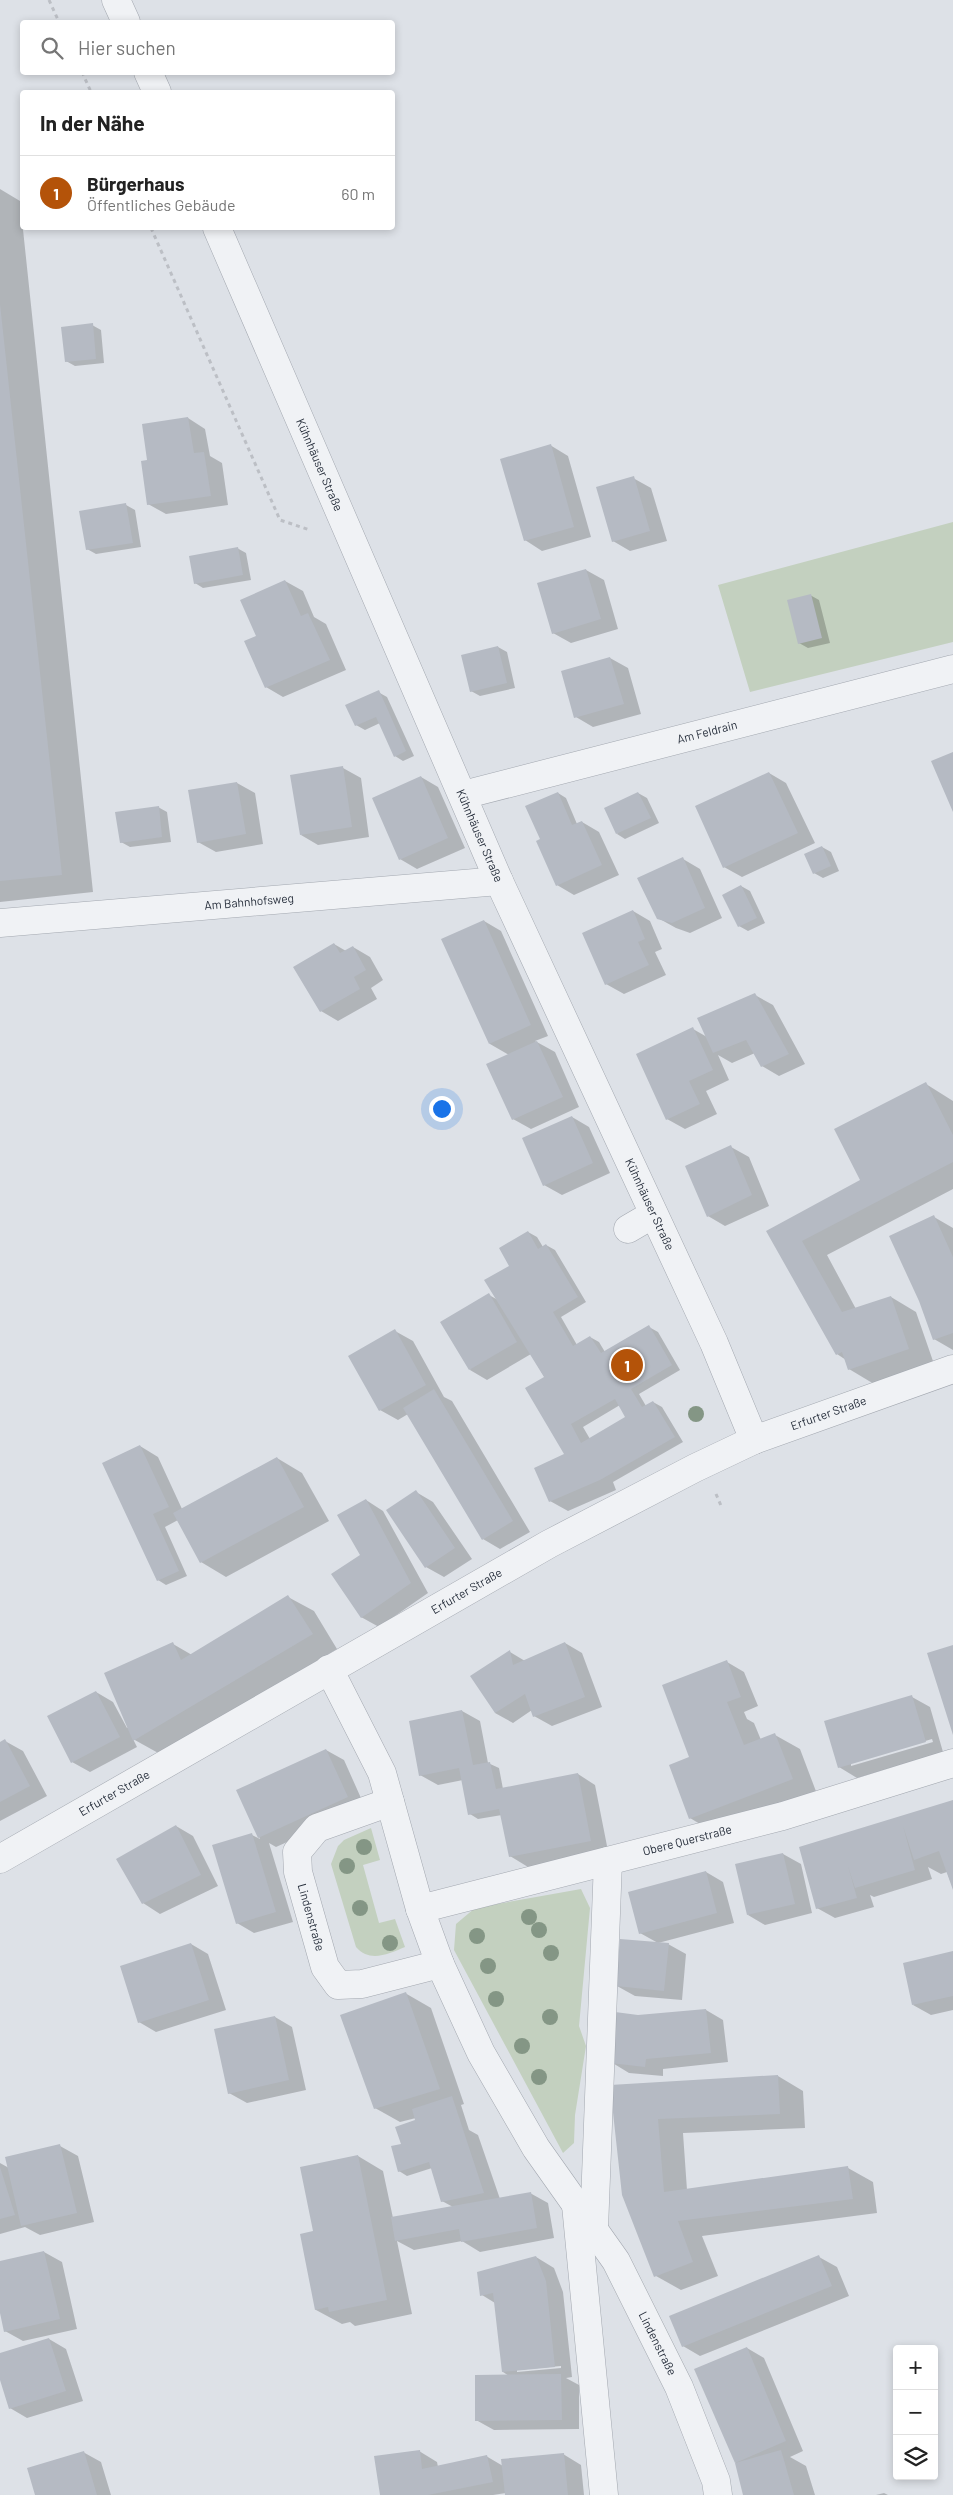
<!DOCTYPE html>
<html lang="de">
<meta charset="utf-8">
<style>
:root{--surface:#fff;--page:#f6f6f6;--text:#222;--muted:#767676;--line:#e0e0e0;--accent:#b45309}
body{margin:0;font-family:Barlow,sans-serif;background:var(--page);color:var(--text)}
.controls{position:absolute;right:15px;bottom:15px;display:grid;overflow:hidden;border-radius:5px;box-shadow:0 2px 8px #0003}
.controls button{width:45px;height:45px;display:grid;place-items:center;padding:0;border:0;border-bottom:1px solid var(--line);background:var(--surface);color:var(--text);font:25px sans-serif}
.you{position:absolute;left:441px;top:1108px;width:18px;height:18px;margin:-12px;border:4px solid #fff;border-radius:50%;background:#1a73e8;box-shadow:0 0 0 8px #1a73e833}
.badge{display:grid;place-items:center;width:32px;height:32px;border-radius:50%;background:var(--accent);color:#fff;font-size:16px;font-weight:700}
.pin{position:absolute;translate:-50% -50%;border:2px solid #fff;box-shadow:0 1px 5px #0006}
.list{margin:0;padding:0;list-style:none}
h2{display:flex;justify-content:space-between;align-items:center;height:65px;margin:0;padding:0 20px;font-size:21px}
h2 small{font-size:16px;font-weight:400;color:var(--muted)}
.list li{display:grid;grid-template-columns:32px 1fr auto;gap:15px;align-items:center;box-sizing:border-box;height:75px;padding:0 20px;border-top:1px solid var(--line)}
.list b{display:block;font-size:19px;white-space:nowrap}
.list p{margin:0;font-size:16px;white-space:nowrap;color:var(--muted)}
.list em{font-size:16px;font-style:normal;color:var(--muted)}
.icon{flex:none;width:28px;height:28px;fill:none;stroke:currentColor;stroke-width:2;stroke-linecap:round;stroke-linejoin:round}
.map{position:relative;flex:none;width:953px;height:2495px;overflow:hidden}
.search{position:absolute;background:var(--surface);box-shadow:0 2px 8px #0003;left:20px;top:20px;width:375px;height:55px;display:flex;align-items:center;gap:12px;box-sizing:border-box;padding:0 18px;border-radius:5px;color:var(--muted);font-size:19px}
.panel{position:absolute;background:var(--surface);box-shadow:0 2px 8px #0003;left:20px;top:90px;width:375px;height:140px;border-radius:5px}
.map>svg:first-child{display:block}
.green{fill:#c3d0bf}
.shadow{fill:#0003;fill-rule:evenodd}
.building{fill:#b5bac3;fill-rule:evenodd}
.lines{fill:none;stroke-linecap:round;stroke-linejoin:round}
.minor-casing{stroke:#a3a8b0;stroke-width:29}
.path{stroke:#bcbfc5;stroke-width:3;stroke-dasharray:4 4;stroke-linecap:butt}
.minor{stroke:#f0f2f5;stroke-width:28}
.tree{fill:#849685}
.labels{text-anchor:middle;stroke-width:4.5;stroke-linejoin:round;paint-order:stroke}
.street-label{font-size:12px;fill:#272f3c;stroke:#edf0f4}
</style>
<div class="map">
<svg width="953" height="2495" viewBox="0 0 953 2495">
<rect width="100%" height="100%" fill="#dde1e7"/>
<path class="green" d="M 953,522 L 953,642 L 750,692 L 718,585 Z
M 371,1828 L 380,1860 L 363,1865 L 379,1923 L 395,1919 L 405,1947 C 388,1954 370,1963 356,1947 L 331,1864 L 338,1846 L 344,1840 Z
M 581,1889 L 590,1908 L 579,2026 L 586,2046 L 575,2115 L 574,2143 L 563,2153 L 454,1950 L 456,1924 L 475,1908 Z"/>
<path class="shadow" d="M 0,189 L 20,201 L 93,892 L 0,902 Z
M 92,325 L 101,330 L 104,363 L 75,366 L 66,361 Z
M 188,418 L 205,429 L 210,456 L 222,463 L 228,505 L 166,514 L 148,504 L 149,461 Z
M 550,445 L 568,456 L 591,537 L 542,551 L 525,540 Z
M 633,478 L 651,488 L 667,541 L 630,551 L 613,541 Z
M 126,505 L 135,510 L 141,547 L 96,554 L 87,549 Z
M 237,548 L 246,553 L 251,580 L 203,588 L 195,583 Z
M 586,570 L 604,580 L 618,629 L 571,643 L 553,633 L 539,584 Z
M 285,581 L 303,591 L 314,617 L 326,624 L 346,670 L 283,697 L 266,687 L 257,636 Z
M 810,595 L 819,600 L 830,643 L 808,648 L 799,643 Z
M 498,647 L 507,652 L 515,688 L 480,696 L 471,691 Z
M 610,658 L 628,668 L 641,714 L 593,727 L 576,717 Z
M 378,692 L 387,697 L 414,756 L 403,761 L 395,756 L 380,723 L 365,730 L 356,725 Z
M 343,768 L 361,778 L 369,837 L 318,845 L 301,835 Z
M 769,773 L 786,783 L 815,843 L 742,877 L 724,867 Z
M 421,777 L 438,787 L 465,848 L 417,869 L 400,859 Z
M 237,783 L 255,793 L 263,844 L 216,852 L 198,842 Z
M 558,793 L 566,798 L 577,824 L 582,822 L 599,832 L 619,875 L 574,895 L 557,885 L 543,839 Z
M 638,793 L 647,798 L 659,823 L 625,839 L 617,834 Z
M 158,807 L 167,812 L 171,842 L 130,847 L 121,842 Z
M 822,847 L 831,852 L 839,871 L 823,878 L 814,873 L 806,854 Z
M 683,859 L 700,869 L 722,918 L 690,933 L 676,928 L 658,918 Z
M 741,886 L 750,891 L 765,923 L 748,931 L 739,926 Z
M 633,911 L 650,921 L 662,949 L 655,952 L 666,975 L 624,994 L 606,984 Z
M 484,921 L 501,931 L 548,1036 L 535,1041 L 555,1052 L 579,1107 L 531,1129 L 513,1119 L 509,1055 L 490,1044 Z
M 334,944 L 346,951 L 353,947 L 370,957 L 383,980 L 371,988 L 377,999 L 338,1021 L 321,1011 Z
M 755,995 L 773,1005 L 805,1064 L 779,1076 L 762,1066 L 755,1053 L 732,1063 L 718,1055 L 729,1080 L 706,1091 L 717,1114 L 685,1129 L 667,1119 L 693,1029 L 707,1037 Z
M 926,1084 L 953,1101 L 953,1189 L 827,1255 L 856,1309 L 891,1297 L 916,1312 L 934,1364 L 874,1384 L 849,1369 L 846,1360 L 837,1354 L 768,1231 L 862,1181 Z
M 572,1117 L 589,1127 L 610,1173 L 562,1195 L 544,1185 Z
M 731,1147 L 749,1157 L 769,1206 L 725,1226 L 708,1216 Z
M 934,1217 L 953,1228 L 953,1350 L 934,1339 Z
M 528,1232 L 537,1237 L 543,1247 L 546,1245 L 555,1250 L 586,1302 L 561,1317 L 577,1345 L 590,1337 L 599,1342 L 605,1352 L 649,1327 L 658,1332 L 680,1370 L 639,1394 L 646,1406 L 653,1402 L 662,1407 L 683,1442 L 613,1482 L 616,1490 L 568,1511 L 550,1501 L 566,1455 L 545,1378 L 531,1354 L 487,1380 L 470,1370 L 489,1295 L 498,1300 ZM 620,1405 L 627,1418 L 590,1439 L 583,1427 Z
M 395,1331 L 413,1341 L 444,1397 L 452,1401 L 530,1532 L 500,1549 L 483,1539 L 408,1414 L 398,1420 L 380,1410 Z
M 140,1446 L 158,1457 L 182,1509 L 277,1458 L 302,1473 L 329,1521 L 226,1577 L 201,1562 L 178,1520 L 165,1527 L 187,1576 L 166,1585 L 158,1580 Z
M 416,1492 L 433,1502 L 472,1559 L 444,1577 L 426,1567 Z
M 366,1500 L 383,1511 L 428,1593 L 379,1627 L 361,1617 L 361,1555 Z
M 288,1597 L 314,1611 L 337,1649 L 160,1754 L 133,1739 L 137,1747 L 90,1772 L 72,1762 L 96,1692 L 113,1702 L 127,1728 L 129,1727 L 173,1644 L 192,1655 Z
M 565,1643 L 582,1653 L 602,1707 L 552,1726 L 534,1716 L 532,1710 L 513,1723 L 495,1713 L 510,1652 L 525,1661 Z
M 727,1662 L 744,1672 L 758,1706 L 744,1712 L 747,1719 L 754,1723 L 761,1740 L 775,1735 L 800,1749 L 817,1794 L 715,1833 L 690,1818 Z
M 912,1697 L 930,1707 L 943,1752 L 857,1778 L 839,1767 ZM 932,1739 L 933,1742 L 851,1766 L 851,1763 Z
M 462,1711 L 480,1721 L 488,1763 L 499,1768 L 503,1789 L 578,1774 L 595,1785 L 608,1851 L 528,1867 L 510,1856 L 502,1815 L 478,1819 L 470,1814 L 463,1780 L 438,1785 L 420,1775 Z
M 5,1741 L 23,1751 L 47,1796 L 0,1821 L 0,1744 Z
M 326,1750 L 344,1760 L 365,1807 L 276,1847 L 269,1843 L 293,1922 L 254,1933 L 237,1923 L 252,1835 L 260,1839 L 238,1790 Z
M 953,1802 L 953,1888 L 947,1872 L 941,1874 L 928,1867 L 932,1879 L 874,1897 L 870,1895 L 874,1907 L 835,1918 L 817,1908 L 801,1848 Z
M 176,1826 L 193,1836 L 218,1886 L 160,1914 L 143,1903 Z
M 783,1854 L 801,1864 L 812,1913 L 765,1925 L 748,1915 Z
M 706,1872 L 723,1882 L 734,1923 L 658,1943 L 640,1933 Z
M 191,1944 L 208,1954 L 226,2010 L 156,2032 L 139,2022 Z
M 668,1944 L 686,1954 L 682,2000 L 635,1996 L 617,1986 Z
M 953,1952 L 953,2010 L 931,2015 L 913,2005 Z
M 405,1993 L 431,2008 L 464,2104 L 461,2105 L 469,2130 L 478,2135 L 500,2199 L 530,2193 L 548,2203 L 554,2238 L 480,2252 L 462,2241 L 414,2250 L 397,2241 L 412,2314 L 355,2326 L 350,2322 L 342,2324 L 316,2310 L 314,2232 L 358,2156 L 383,2171 L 393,2218 L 453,2207 L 442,2201 L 432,2168 L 407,2176 L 399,2171 L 403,2145 L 417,2121 L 416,2118 L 400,2122 L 375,2108 Z
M 706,2010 L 723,2020 L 728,2062 L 663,2069 L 663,2076 L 629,2073 L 611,2062 L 638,2016 Z
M 275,2017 L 292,2027 L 306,2090 L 247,2103 L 229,2093 Z
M 778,2076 L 803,2091 L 805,2128 L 683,2133 L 687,2190 L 848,2168 L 873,2182 L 877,2213 L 702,2236 L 718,2276 L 681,2290 L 656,2276 L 611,2086 Z
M 60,2146 L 78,2156 L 94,2222 L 40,2235 L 25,2227 L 0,2234 L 0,2163 L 9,2168 Z
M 44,2252 L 62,2262 L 77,2329 L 23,2341 L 5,2331 L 0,2308 L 0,2262 Z
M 536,2257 L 554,2268 L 563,2292 L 572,2377 L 566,2378 L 579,2385 L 579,2429 L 494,2430 L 476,2420 L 509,2376 L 503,2372 L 495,2303 L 482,2295 ZM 561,2366 L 561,2368 L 517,2372 L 517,2370 Z
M 819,2257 L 837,2267 L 849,2296 L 700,2356 L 683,2346 Z
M 49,2339 L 66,2349 L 83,2401 L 27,2418 L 10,2408 L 0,2376 L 0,2354 Z
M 747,2348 L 764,2358 L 803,2451 L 790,2457 L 806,2466 L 815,2495 L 745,2495 L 736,2463 L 696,2370 Z
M 419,2451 L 437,2462 L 438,2467 L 486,2456 L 503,2466 L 563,2454 L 581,2465 L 584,2495 L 506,2495 L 506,2493 L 493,2495 L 381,2495 Z
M 83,2452 L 101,2462 L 111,2495 L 37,2495 Z
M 884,2493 L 888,2495 L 876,2495 Z"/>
<path class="building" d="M 0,304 L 62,875 L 0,881 Z
M 93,323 L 96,359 L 65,362 L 61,327 Z
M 188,417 L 194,453 L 204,452 L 211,496 L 147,505 L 141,461 L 147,460 L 142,424 Z
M 551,444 L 574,527 L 524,541 L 500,459 Z
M 634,476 L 650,531 L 612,542 L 596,487 Z
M 126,503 L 133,543 L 86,550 L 79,511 Z
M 238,547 L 243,575 L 194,584 L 189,556 Z
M 586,569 L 601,619 L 552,634 L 537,583 Z
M 285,580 L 301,616 L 308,613 L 330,660 L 265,688 L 244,641 L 256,636 L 240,600 Z
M 811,594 L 822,638 L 798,644 L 787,600 Z
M 498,646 L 507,683 L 470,692 L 461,655 Z
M 610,657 L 624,704 L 574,718 L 561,671 Z
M 379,690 L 406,751 L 394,757 L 376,717 L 355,726 L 345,705 Z
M 953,752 L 953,812 L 931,761 Z
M 343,766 L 352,827 L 300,835 L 290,775 Z
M 769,772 L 798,833 L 723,868 L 695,806 Z
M 421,776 L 448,838 L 399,860 L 372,798 Z
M 237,782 L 246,834 L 197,843 L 188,790 Z
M 558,792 L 572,825 L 582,821 L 602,865 L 556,886 L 536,841 L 540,839 L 525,806 Z
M 638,792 L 651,818 L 616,834 L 604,808 Z
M 159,806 L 162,837 L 120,843 L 115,812 Z
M 822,846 L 831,866 L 813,874 L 804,854 Z
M 683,857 L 705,908 L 672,923 L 657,919 L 637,878 Z
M 741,885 L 757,918 L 738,927 L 722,895 Z
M 633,910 L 645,939 L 638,942 L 649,965 L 605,985 L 582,933 Z
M 484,920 L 531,1025 L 489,1044 L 441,939 Z
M 334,943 L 340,953 L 353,946 L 366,970 L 354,977 L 360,989 L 320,1012 L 293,967 Z
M 755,993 L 789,1054 L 761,1067 L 746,1040 L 713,1053 L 697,1018 Z
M 693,1027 L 713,1070 L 689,1081 L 700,1104 L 666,1120 L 636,1054 Z
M 537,1041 L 563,1097 L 512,1120 L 486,1064 Z
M 926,1082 L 953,1135 L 953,1162 L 802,1241 L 842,1312 L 891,1296 L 909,1349 L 848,1370 L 842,1352 L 836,1355 L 766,1231 L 860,1180 L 834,1129 Z
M 572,1116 L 593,1163 L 543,1186 L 522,1138 Z
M 731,1145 L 752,1195 L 707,1217 L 685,1166 Z
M 934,1215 L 953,1257 L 953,1333 L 933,1340 L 919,1301 L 889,1236 Z
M 528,1231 L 538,1249 L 546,1244 L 578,1297 L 553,1312 L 573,1346 L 590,1336 L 601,1353 L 649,1325 L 672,1365 L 631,1389 L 642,1407 L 653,1401 L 675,1437 L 600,1480 L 549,1502 L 534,1468 L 564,1454 L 525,1388 L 544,1377 L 484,1280 L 509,1266 L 499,1248 ZM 615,1399 L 625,1417 L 581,1443 L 571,1424 Z
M 489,1293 L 517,1342 L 469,1370 L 440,1322 Z
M 395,1329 L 426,1385 L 379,1411 L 348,1356 Z
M 434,1389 L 513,1521 L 482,1540 L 403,1408 Z
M 140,1445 L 169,1507 L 153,1514 L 179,1571 L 157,1581 L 102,1463 Z
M 277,1457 L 304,1507 L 200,1563 L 173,1513 Z
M 416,1490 L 455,1548 L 425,1568 L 386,1510 Z
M 366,1499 L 411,1583 L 361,1618 L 331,1574 L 360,1555 L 337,1515 Z
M 288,1595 L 313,1634 L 133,1741 L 104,1673 L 173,1642 L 181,1660 Z
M 565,1642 L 585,1697 L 533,1717 L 525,1694 L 495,1713 L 470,1676 L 510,1650 L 513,1665 Z
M 953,1645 L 953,1735 L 927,1653 Z
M 727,1660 L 741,1697 L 727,1702 L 744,1745 L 775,1733 L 793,1779 L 689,1819 L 669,1765 L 689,1757 L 662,1685 Z
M 96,1691 L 120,1737 L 71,1763 L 47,1716 Z
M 912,1695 L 926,1742 L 838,1768 L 824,1721 Z
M 462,1710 L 473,1765 L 490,1762 L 496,1789 L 578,1773 L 591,1841 L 509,1857 L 499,1809 L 468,1815 L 459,1768 L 419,1776 L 409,1721 Z
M 5,1739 L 30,1786 L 0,1802 L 0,1742 Z
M 326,1749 L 348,1797 L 258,1838 L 236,1790 Z
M 953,1800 L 953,1890 L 939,1851 L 914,1860 L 903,1826 L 915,1870 L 855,1888 L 848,1866 L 857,1898 L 816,1909 L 799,1847 Z
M 176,1825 L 201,1875 L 142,1904 L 116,1859 Z
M 252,1833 L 276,1912 L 236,1924 L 212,1845 Z
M 783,1853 L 795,1904 L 747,1915 L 735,1864 Z
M 706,1871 L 717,1913 L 639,1934 L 628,1892 Z
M 620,1939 L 669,1943 L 664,1991 L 616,1986 Z
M 191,1943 L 209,2000 L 138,2023 L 120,1966 Z
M 953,1951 L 953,1996 L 912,2005 L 903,1963 Z
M 406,1992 L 440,2089 L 374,2109 L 340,2015 Z
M 706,2009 L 711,2053 L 646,2059 L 645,2067 L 610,2063 L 615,2012 L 638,2015 Z
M 275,2016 L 289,2080 L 228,2094 L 214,2029 Z
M 778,2075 L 780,2114 L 658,2119 L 664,2192 L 848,2166 L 853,2199 L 678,2221 L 693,2262 L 654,2277 L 622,2195 L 610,2085 Z
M 452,2096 L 484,2193 L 441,2202 L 429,2162 L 398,2172 L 391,2146 L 401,2144 L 395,2127 L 415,2120 L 412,2109 Z
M 60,2144 L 77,2213 L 21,2226 L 5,2157 Z
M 358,2155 L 387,2300 L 329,2312 L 328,2307 L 315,2310 L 300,2234 L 313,2231 L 300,2167 Z
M 0,2167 L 15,2215 L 0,2219 Z
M 531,2192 L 537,2228 L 461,2242 L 459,2229 L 395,2241 L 391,2217 Z
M 44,2251 L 60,2319 L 4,2332 L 0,2313 L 0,2261 Z
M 819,2255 L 832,2286 L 682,2347 L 669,2316 Z
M 536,2256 L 546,2281 L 555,2367 L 502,2372 L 493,2293 L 480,2296 L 477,2272 Z
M 49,2338 L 66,2391 L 9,2409 L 0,2380 L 0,2353 Z
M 747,2347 L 786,2441 L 735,2463 L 694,2369 Z
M 561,2374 L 562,2420 L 475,2421 L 475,2375 Z
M 420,2450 L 422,2469 L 487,2455 L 493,2482 L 428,2495 L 380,2495 L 374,2456 Z
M 781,2450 L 794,2495 L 743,2495 L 735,2463 Z
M 84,2451 L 97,2495 L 35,2495 L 27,2468 Z
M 564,2453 L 568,2495 L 505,2495 L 501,2459 Z"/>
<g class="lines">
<g class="minor-casing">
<g id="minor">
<path d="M 116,0 L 126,22"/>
<path d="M 148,72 L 157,92"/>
<path id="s1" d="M 217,228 L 499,881 L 714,1343 L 754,1440"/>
<path id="s2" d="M 463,795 L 953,669"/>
<path id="s3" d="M 0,923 L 499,881"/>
<path d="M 628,1229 L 652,1215"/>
<path id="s4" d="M 329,1669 L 382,1773 L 420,1909 L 440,1964 L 481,2053 L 536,2148 L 616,2261 L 679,2387 L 716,2481 L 718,2495"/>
<path id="s5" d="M 390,1802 L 317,1828 L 297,1852 L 298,1872 L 325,1967 L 338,1985 L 362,1984 L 440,1964"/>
<path id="s6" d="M 0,1859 L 549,1544 L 695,1468 L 754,1440 L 953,1369"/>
<path id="s7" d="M 420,1909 L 783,1816 L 953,1763"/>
<path d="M 576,2205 L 604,2495"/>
<path d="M 594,2229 L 608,1861"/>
</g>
</g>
<path class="path" d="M 49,0 L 59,22
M 82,72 L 91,92
M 151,228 L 280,520 L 310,530
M 716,1494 L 722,1508"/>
<use href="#minor" class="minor"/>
</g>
<g class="tree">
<circle cx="696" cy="1414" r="8"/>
<circle cx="364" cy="1847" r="8"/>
<circle cx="347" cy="1866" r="8"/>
<circle cx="360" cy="1908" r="8"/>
<circle cx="529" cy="1917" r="8"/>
<circle cx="539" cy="1930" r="8"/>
<circle cx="477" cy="1936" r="8"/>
<circle cx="390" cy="1943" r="8"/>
<circle cx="551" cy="1953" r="8"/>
<circle cx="488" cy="1966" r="8"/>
<circle cx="496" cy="1999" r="8"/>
<circle cx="550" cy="2017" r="8"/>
<circle cx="522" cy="2046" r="8"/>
<circle cx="539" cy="2077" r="8"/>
</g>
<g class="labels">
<g class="street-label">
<text dy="4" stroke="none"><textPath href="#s1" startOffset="258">Kühnhäuser Straße</textPath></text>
<text dy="4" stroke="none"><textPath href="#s2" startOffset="252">Am Feldrain</textPath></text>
<text dy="4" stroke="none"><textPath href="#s1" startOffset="662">Kühnhäuser Straße</textPath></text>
<text dy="4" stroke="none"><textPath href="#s3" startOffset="250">Am Bahnhofsweg</textPath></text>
<text dy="4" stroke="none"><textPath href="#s1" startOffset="1068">Kühnhäuser Straße</textPath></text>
<text dy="4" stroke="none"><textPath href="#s6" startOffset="942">Erfurter Straße</textPath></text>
<text dy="4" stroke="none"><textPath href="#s6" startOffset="538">Erfurter Straße</textPath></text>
<text dy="4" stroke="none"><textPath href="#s6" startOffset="132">Erfurter Straße</textPath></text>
<text dy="4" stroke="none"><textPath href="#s7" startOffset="276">Obere Querstraße</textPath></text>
<text dy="4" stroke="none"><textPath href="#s5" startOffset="176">Lindenstraße</textPath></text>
<text dy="4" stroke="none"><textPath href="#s4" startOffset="755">Lindenstraße</textPath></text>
</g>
</g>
</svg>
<div class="controls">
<button>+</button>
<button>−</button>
<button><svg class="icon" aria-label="layers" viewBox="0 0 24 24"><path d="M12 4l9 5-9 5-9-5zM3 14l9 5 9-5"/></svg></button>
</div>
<div class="you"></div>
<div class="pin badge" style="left:627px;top:1365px">1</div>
<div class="search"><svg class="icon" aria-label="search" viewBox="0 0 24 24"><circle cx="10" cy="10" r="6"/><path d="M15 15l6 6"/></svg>Hier suchen</div>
<section class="panel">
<h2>In der Nähe<small></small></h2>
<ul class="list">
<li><span class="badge">1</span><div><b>Bürgerhaus</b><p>Öffentliches Gebäude</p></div><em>60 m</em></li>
</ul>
</section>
</div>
